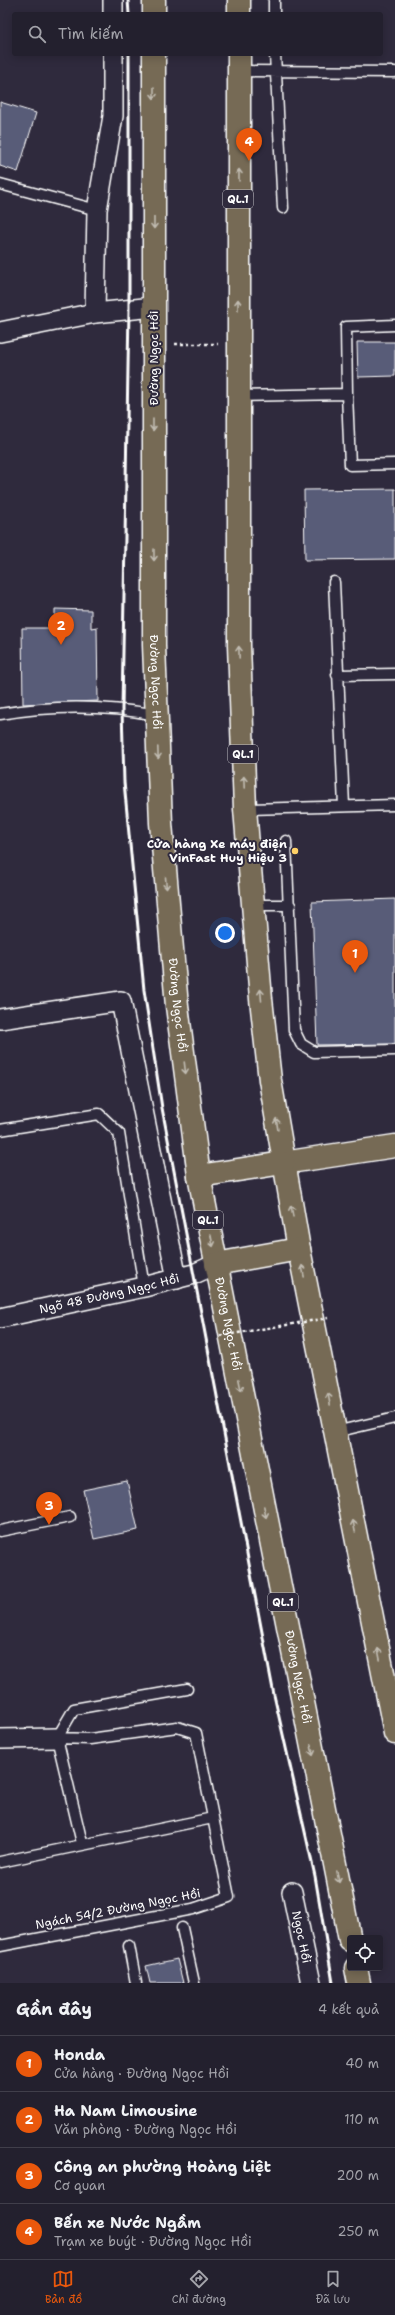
<!DOCTYPE html>
<html lang="vi">
<meta charset="utf-8">
<style>
:root{--surface:#23202e;--page:#2b2836;--text:#f1f3f6;--muted:#a3a3aa;--line:#403e4a;--accent:#ea580c}
body{margin:0;font-family:"Shantell Sans",sans-serif;background:var(--page);color:var(--text)}
.controls{position:absolute;right:12px;bottom:12px;display:grid;overflow:hidden;border-radius:4px;box-shadow:0 2px 10px #0003}
.controls button{width:36px;height:36px;display:grid;place-items:center;padding:0;border:0;border-bottom:1px solid var(--line);background:var(--surface);color:var(--text);font:20px sans-serif}
.you{position:absolute;left:225px;top:933px;width:14px;height:14px;margin:-10px;border:3px solid #fff;border-radius:50%;background:#1a73e8;box-shadow:0 0 0 6px #1a73e833}
.badge{display:grid;place-items:center;width:26px;height:26px;border-radius:50%;background:var(--accent);color:#fff;font-size:13px;font-weight:700}
.pin{position:absolute;translate:-50% -33px;filter:drop-shadow(0 1px 2px #0008)}
.pin::after{content:'';position:absolute;top:21px;width:14px;height:12px;background:inherit;clip-path:polygon(0 0,100% 0,50% 100%)}
.list{margin:0;padding:0;list-style:none}
h2{display:flex;justify-content:space-between;align-items:center;height:52px;margin:0;padding:0 16px;font-size:17px}
h2 small{font-size:13px;font-weight:400;color:var(--muted)}
.list li{display:grid;grid-template-columns:26px 1fr auto;gap:12px;align-items:center;box-sizing:border-box;height:56px;padding:0 16px;border-top:1px solid var(--line)}
.list b{display:block;font-size:15px;white-space:nowrap}
.list p{margin:0;font-size:13px;white-space:nowrap;color:var(--muted)}
.list em{font-size:13px;font-style:normal;color:var(--muted)}
.icon{flex:none;width:22px;height:22px;fill:none;stroke:currentColor;stroke-width:2;stroke-linecap:round;stroke-linejoin:round}
.map{position:relative;flex:none;width:395px;height:1983px;overflow:hidden}
.search{position:absolute;background:var(--surface);box-shadow:0 2px 10px #0003;left:12px;right:12px;top:12px;height:44px;display:flex;align-items:center;gap:10px;box-sizing:border-box;padding:0 14px;border-radius:4px;color:var(--muted);font-size:15px}
.sheet{height:276px;background:var(--surface)}
nav{display:flex;justify-content:space-around;align-items:center;box-sizing:border-box;height:56px;border-top:1px solid var(--line);background:var(--surface);font-size:11px;color:var(--muted)}
nav a{display:grid;justify-items:center;gap:2px}
nav .on{color:var(--accent)}
.map>svg:first-child{display:block}
.building{fill:#585b78;stroke:#fff}
.lines{fill:none;stroke-linecap:round;stroke-linejoin:round}
.lane-casing{stroke:#fff;stroke-width:13}
.street-casing{stroke:#fff;stroke-width:22}
.primary-casing{stroke:#fff;stroke-width:25}
.highway-casing{stroke:#fff;stroke-width:25}
.path{stroke:#fff;stroke-width:2.5;stroke-dasharray:3 3;stroke-linecap:butt}
.lane{stroke:#2f2a3d;stroke-width:10}
.street{stroke:#2f2a3d;stroke-width:19}
.primary{stroke:#766a55;stroke-width:22}
.highway{stroke:#766a55;stroke-width:22}
.rail{stroke:#fff;stroke-width:3}
.path-bridge{stroke:#fff;stroke-width:2.5;stroke-dasharray:3 3;stroke-linecap:butt}
.oneway{stroke:#c1bcb2}
.poi-dot{fill:#ffd166;stroke:#2f2a3d;stroke-width:1.5}
.labels{text-anchor:middle;stroke-width:4;stroke-linejoin:round;paint-order:stroke}
.shield{fill:#2f2a3d;stroke:#c1bfc5;stroke-width:1}
.shield-label{font-size:11px;font-weight:bold;fill:#fff}
.street-label{font-size:12px;fill:#fff;stroke:#2f2a3d}
.poi-label{font-size:12px;font-weight:bold;fill:#fff;stroke:#2f2a3d;text-anchor:end}
</style>
<div class="map">
<svg width="395" height="1983" viewBox="0 0 395 1983">
<rect width="100%" height="100%" fill="#2f2a3d"/>
<filter id="ink" filterUnits="userSpaceOnUse"><feTurbulence type="fractalNoise" baseFrequency=".025" numOctaves="2"/><feDisplacementMap in="SourceGraphic" scale="8" xChannelSelector="R" yChannelSelector="G"/><feConvolveMatrix kernelMatrix="1 2 1 2 8 2 1 2 1" color-interpolation-filters="sRGB"/></filter>
<g filter="url(#ink)">
<path class="building" d="M 0,102 L 36,113 L 18,172 L 0,166 Z
M 357,342 L 395,342 L 395,376 L 358,377 Z
M 395,489 L 395,559 L 305,560 L 304,490 Z
M 55,609 L 91,610 L 91,628 L 97,627 L 98,701 L 23,704 L 22,628 L 55,628 Z
M 395,899 L 395,1044 L 317,1045 L 312,902 Z
M 127,1481 L 138,1530 L 94,1539 L 83,1490 Z
M 177,1959 L 183,1983 L 150,1983 L 146,1966 Z"/>
<g class="lines">
<g class="lane-casing">
<path id="lane" d="M 274,0 L 274,14
M 275,54 L 283,208
M 239,71 L 395,72
M 0,184 L 97,210
M 347,394 L 350,465 L 395,464
M 238,396 L 347,394 L 346,327 L 395,325
M 334,582 L 344,806
M 337,675 L 395,674
M 0,714 C 53,705 104,705 157,715
M 245,809 L 395,805
M 286,841 L 294,1030 L 301,1044 L 314,1052 L 395,1050
M 253,905 L 290,905
M 0,1130 L 99,1114 L 119,1133 L 144,1287
M 335,1432 L 395,1418
M 0,1531 L 70,1517
M 82,1843 L 57,1738 L 74,1709 L 187,1689
M 0,1862 L 213,1818
M 182,1928 L 194,1983
M 0,1946 L 193,1909 L 229,1897 L 196,1733 L 177,1727 L 90,1739 L 57,1738
M 129,1946 L 136,1983"/>
</g>
<g class="street-casing">
<g id="street">
<path d="M 113,0 L 113,14"/>
<path d="M 95,313 L 97,210 L 113,116 L 113,54"/>
<path d="M 0,332 L 95,313 L 154,307"/>
<path d="M 0,1019 L 121,1001 L 177,1279"/>
<path id="s1" d="M 0,1318 L 144,1287 L 194,1274 L 216,1264"/>
<path d="M 0,1739 L 57,1738"/>
<path id="s2" d="M 292,1892 L 311,1983"/>
</g>
</g>
<g class="primary-casing">
<path id="primary" d="M 283,1163 L 395,1146"/>
</g>
<g class="highway-casing">
<g id="highway">
<path d="M 154,14 L 154,0"/>
<path d="M 239,14 L 239,0"/>
<path id="s3" d="M 154,54 L 154,645 L 161,823 L 177,1006 L 199,1176 L 350,1940"/>
<path d="M 239,54 L 239,645 L 245,809 L 261,999 L 270,1080 L 299,1249 L 395,1733"/>
<path d="M 199,1176 L 283,1163"/>
<path d="M 216,1264 L 299,1249"/>
<path d="M 356,1968 L 359,1983"/>
</g>
</g>
<path class="path" d="M 175,344 L 218,344"/>
<use href="#lane" class="lane"/>
<use href="#street" class="street"/>
<use href="#primary" class="primary"/>
<use href="#highway" class="highway"/>
<path class="rail" d="M 128,0 L 129,14
M 129,54 L 129,309 L 122,709 L 124,782 L 144,990 L 162,1108 L 274,1695 L 315,1876 L 333,1983"/>
<path class="path-bridge" d="M 220,1336 L 328,1318"/>
</g>
<defs><path id="oneway-shaft" d="M-6 0H5M1.5-3L5.5 0L1.5 3" fill="none" stroke-width="1.6" stroke-linecap="round" stroke-linejoin="round"/></defs>
<g class="oneway">
<use href="#oneway-shaft" transform="translate(154 93) rotate(90)"/>
<use href="#oneway-shaft" transform="translate(239 175) rotate(-90)"/>
<use href="#oneway-shaft" transform="translate(154 223) rotate(90)"/>
<use href="#oneway-shaft" transform="translate(238 305) rotate(-90)"/>
<use href="#oneway-shaft" transform="translate(153 425) rotate(90)"/>
<use href="#oneway-shaft" transform="translate(154 555) rotate(90)"/>
<use href="#oneway-shaft" transform="translate(239 652) rotate(-92)"/>
<use href="#oneway-shaft" transform="translate(158 753) rotate(88)"/>
<use href="#oneway-shaft" transform="translate(244 782) rotate(-92)"/>
<use href="#oneway-shaft" transform="translate(166 883) rotate(85)"/>
<use href="#oneway-shaft" transform="translate(261 995) rotate(-95)"/>
<use href="#oneway-shaft" transform="translate(185 1068) rotate(83)"/>
<use href="#oneway-shaft" transform="translate(277 1124) rotate(-99)"/>
<use href="#oneway-shaft" transform="translate(292 1211) rotate(-100)"/>
<use href="#oneway-shaft" transform="translate(212 1241) rotate(79)"/>
<use href="#oneway-shaft" transform="translate(303 1271) rotate(-101)"/>
<use href="#oneway-shaft" transform="translate(240 1385) rotate(78)"/>
<use href="#oneway-shaft" transform="translate(329 1399) rotate(-101)"/>
<use href="#oneway-shaft" transform="translate(265 1512) rotate(79)"/>
<use href="#oneway-shaft" transform="translate(354 1526) rotate(-101)"/>
<use href="#oneway-shaft" transform="translate(379 1654) rotate(-101)"/>
<use href="#oneway-shaft" transform="translate(312 1750) rotate(79)"/>
<use href="#oneway-shaft" transform="translate(338 1877) rotate(79)"/>
</g>
</g>
<circle class="poi-dot" cx="295" cy="851" r="4"/>
<g class="labels">
<g class="shield">
<rect x="223" y="190" width="30" height="18" rx="3"/>
<rect x="228" y="745" width="30" height="18" rx="3"/>
<rect x="193" y="1211" width="30" height="18" rx="3"/>
<rect x="268" y="1593" width="30" height="18" rx="3"/>
</g>
<g class="shield-label">
<text x="238" y="203">QL.1</text>
<text x="243" y="758">QL.1</text>
<text x="208" y="1224">QL.1</text>
<text x="283" y="1606">QL.1</text>
</g>
<g class="street-label">
<text transform="translate(154 358) rotate(-90)" y="4">Đường Ngọc Hồi</text>
<text dy="4" stroke="none"><textPath href="#s3" startOffset="628">Đường Ngọc Hồi</textPath></text>
<text dy="4" stroke="none"><textPath href="#s3" startOffset="952">Đường Ngọc Hồi</textPath></text>
<text dy="4" stroke="none"><textPath href="#s1" startOffset="112">Ngõ 48 Đường Ngọc Hồi</textPath></text>
<text dy="4" stroke="none"><textPath href="#s3" startOffset="1275">Đường Ngọc Hồi</textPath></text>
<text dy="4" stroke="none"><textPath href="#s3" startOffset="1635">Đường Ngọc Hồi</textPath></text>
<text transform="translate(118 1909) rotate(-11)" y="4">Ngách 54/2 Đường Ngọc Hồi</text>
<text dy="4" stroke="none"><textPath href="#s2" startOffset="46">Ngọc Hồi</textPath></text>
</g>
<g class="poi-label">
<text x="287" y="848">Cửa hàng Xe máy điện<tspan x="287" dy="14">VinFast Huy Hiệu 3</tspan></text>
</g>
</g>
</svg>
<div class="controls">
<button><svg class="icon" aria-label="locate" viewBox="0 0 24 24"><circle cx="12" cy="12" r="6"/><path d="M12 2v4M12 18v4M2 12h4M18 12h4"/></svg></button>
</div>
<div class="you"></div>
<div class="pin badge" style="left:355px;top:973px">1</div>
<div class="pin badge" style="left:61px;top:645px">2</div>
<div class="pin badge" style="left:49px;top:1525px">3</div>
<div class="pin badge" style="left:249px;top:161px">4</div>
<div class="search"><svg class="icon" aria-label="search" viewBox="0 0 24 24"><circle cx="10" cy="10" r="6"/><path d="M15 15l6 6"/></svg>Tìm kiếm</div>
</div>
<section class="sheet">
<h2>Gần đây<small>4 kết quả</small></h2>
<ul class="list">
<li><span class="badge">1</span><div><b>Honda</b><p>Cửa hàng · Đường Ngọc Hồi</p></div><em>40 m</em></li>
<li><span class="badge">2</span><div><b>Ha Nam Limousine</b><p>Văn phòng · Đường Ngọc Hồi</p></div><em>110 m</em></li>
<li><span class="badge">3</span><div><b>Công an phường Hoàng Liệt</b><p>Cơ quan</p></div><em>200 m</em></li>
<li><span class="badge">4</span><div><b>Bến xe Nước Ngầm</b><p>Trạm xe buýt · Đường Ngọc Hồi</p></div><em>250 m</em></li>
</ul>
</section>
<nav>
<a class="on"><svg class="icon" aria-label="map" viewBox="0 0 24 24"><path d="M3 6l6-2 6 2 6-2v14l-6 2-6-2-6 2zM9 4v14M15 6v14"/></svg>Bản đồ</a>
<a><svg class="icon" aria-label="directions" viewBox="0 0 24 24"><path d="M12 3l9 9-9 9-9-9zM9 14v-3h6M13 9l2 2-2 2"/></svg>Chỉ đường</a>
<a><svg class="icon" aria-label="saved" viewBox="0 0 24 24"><path d="M7 4h10v16l-5-4-5 4z"/></svg>Đã lưu</a>
</nav>
